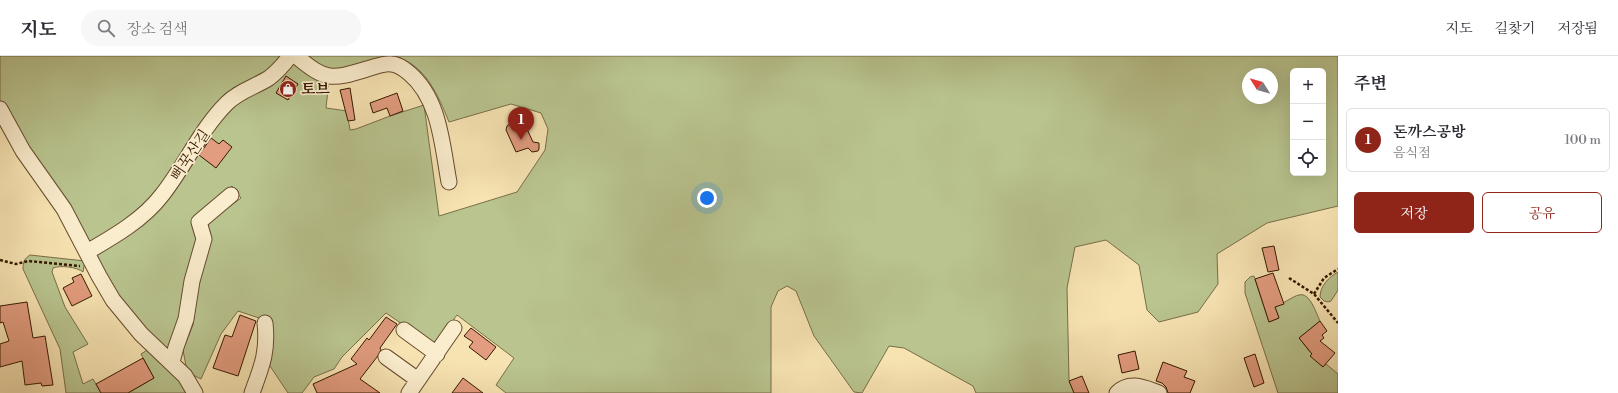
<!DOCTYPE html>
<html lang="ko">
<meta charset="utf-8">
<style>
:root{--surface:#fff;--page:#f7f7f7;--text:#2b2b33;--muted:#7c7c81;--line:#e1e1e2;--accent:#8f2418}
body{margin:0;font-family:"Libre Bodoni","Noto Serif KR",serif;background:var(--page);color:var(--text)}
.controls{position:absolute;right:12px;top:12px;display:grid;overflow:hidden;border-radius:6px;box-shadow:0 4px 16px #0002}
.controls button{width:36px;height:36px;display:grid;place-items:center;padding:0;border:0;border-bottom:1px solid var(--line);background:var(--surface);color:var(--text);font:20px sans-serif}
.compass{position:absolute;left:1242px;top:12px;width:36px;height:36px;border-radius:50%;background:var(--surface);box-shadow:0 4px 16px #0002;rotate:307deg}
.you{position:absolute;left:707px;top:142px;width:14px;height:14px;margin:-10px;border:3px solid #fff;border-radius:50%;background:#1a73e8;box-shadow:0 0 0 6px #1a73e833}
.badge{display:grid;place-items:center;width:26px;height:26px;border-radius:50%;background:var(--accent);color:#fff;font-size:13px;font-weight:700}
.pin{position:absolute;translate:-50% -33px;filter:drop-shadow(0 1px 2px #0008)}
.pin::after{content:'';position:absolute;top:21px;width:14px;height:12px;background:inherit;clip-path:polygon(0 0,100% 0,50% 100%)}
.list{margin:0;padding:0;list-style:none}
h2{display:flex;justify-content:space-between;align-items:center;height:52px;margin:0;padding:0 16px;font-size:17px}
h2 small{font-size:13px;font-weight:400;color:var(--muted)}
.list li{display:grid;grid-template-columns:26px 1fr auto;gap:12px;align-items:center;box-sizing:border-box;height:64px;margin:0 8px 8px;padding:0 8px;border:1px solid var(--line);border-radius:6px}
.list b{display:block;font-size:15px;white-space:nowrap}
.list p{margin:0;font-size:13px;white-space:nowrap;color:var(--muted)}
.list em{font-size:13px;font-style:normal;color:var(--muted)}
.actions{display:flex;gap:8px;padding:12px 16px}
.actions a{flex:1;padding:9px 0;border:1px solid var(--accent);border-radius:6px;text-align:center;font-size:14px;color:var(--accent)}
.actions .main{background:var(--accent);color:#fff}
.icon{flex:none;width:22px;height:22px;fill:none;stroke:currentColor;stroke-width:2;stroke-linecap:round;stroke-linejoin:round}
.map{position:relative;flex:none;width:1338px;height:337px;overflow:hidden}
header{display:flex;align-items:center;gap:24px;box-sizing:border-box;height:56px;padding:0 20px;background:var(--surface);border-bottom:1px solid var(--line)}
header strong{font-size:19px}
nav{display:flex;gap:22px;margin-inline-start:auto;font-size:14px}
.search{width:280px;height:36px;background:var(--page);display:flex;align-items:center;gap:10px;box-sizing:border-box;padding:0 14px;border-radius:22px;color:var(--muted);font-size:15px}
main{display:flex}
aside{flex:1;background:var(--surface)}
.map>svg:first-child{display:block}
.green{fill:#b9c48f;stroke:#786e48;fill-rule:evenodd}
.building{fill:#e29c7f;stroke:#361801}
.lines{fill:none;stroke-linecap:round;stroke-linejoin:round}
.minor-casing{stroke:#664b2d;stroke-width:17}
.path{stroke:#361801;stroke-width:2.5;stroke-dasharray:3 2;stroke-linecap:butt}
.minor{stroke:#faedcd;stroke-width:15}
.labels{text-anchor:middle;stroke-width:3.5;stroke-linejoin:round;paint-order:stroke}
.poi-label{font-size:15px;font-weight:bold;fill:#361801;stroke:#faedcd;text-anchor:start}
.street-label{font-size:15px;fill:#361801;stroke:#faedcd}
</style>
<header>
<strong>지도</strong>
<div class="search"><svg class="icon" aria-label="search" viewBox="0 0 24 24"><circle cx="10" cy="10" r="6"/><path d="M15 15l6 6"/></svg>장소 검색</div>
<nav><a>지도</a><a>길찾기</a><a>저장됨</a></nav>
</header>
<main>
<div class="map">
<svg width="1338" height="337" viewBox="0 0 1338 337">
<rect width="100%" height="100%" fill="#f7e3b2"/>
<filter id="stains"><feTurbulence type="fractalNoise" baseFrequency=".005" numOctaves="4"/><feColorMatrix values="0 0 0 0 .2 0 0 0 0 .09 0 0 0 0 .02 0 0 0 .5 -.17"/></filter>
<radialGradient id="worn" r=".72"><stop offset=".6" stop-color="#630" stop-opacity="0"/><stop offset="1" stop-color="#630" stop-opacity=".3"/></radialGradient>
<path class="green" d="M 0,0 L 280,0 L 272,11 L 257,22 L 233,32 L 195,79 L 161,133 L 138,156 L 96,186 L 89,186 L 0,46 Z
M 308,0 L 383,0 C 357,10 331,24 308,0 Z
M 394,0 L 1338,0 L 1338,150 L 1267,167 L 1217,198 L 1218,228 L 1198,256 L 1159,266 L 1147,254 L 1139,209 L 1106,184 L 1075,191 L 1067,232 L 1069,324 L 1074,337 L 976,337 L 973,330 L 904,292 L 889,290 L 862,337 L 854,336 L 814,280 L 796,235 L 787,230 L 778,235 L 771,251 L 771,337 L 506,337 L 496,329 L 514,302 L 457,259 L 436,287 L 431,288 L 386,257 L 342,301 L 334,313 L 314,321 L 302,337 L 288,337 L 268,307 L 268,261 L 259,262 L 238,255 L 221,278 L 201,323 L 193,319 L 186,310 L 183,294 L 193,269 L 198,232 L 211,183 L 207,167 L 241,142 L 232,130 L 193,162 L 197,182 L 180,263 L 167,296 L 130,260 L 96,201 L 99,197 L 203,88 L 236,45 L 291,8 L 296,8 L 329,25 L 326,52 L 347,55 L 350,74 L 356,73 L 390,60 L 424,49 L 439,160 L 517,136 L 545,94 L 548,73 L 541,57 L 511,48 L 449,66 C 438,39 425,8 394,0 ZM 1293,15 L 1323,15 L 1323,117 L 1293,117 ZM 1248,18 L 1272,18 L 1272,42 L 1248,42 Z
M 30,199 L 85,205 L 83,216 C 77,211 60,209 53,212 L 52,216 L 65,251 L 88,288 L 73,296 L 83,328 L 93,323 L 101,337 L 66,337 L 60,293 L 23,213 C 23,206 24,203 30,199 Z
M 1338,216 L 1338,234 L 1331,245 L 1328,246 L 1324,245 L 1320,241 C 1320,230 1329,221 1338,216 Z
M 1254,220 L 1269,266 L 1279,262 L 1275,251 C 1283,248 1293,240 1299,239 C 1310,236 1316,257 1320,265 L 1299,282 L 1310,296 L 1312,298 L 1311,300 L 1323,311 L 1326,308 L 1338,318 L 1338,337 L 1278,337 L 1245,237 L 1245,226 L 1250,221 Z
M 149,293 L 163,303 L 190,337 L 128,337 L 154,322 L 141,298 Z"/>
<path class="building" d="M 286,20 L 298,28 L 288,44 L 276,37 Z
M 350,32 L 355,64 L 348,65 L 340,34 Z
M 397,37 L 403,55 L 390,60 L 387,52 L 373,57 L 370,47 Z
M 511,67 L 517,70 L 521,68 L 524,74 L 527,73 L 533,86 L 539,87 L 539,93 L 538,95 L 532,96 L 528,92 L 516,96 L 506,74 L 507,70 Z
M 211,82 L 219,88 L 223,84 L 232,91 L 216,112 L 199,99 Z
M 1274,190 L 1279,214 L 1268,216 L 1262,192 Z
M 1273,217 L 1284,248 L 1275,251 L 1279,262 L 1269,266 L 1255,223 Z
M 81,218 L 92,240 L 72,250 L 63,232 L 74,226 L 72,222 Z
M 27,246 L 33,282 L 45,280 L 53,329 L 42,330 L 41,327 L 25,329 L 22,305 L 0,311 L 0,288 L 9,285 L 3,266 L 0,267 L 0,250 Z
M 240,259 L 256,265 L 238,320 L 213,312 L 225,279 L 232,281 Z
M 386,261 L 397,268 L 380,292 L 381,294 L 377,301 L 360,323 L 380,337 L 317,337 L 313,328 L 357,308 L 351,303 L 367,282 L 369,284 Z
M 1320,265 L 1327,275 L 1322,279 L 1324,282 L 1320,285 L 1335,297 L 1323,311 L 1310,300 L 1312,298 L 1299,282 Z
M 471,272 L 496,291 L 486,304 L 469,291 L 473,286 L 464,280 Z
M 1135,295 L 1139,313 L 1122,317 L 1118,299 Z
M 1255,298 L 1264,327 L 1254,331 L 1244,302 Z
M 143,302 L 154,322 L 128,337 L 101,337 L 96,328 Z
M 1163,306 L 1187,315 L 1184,321 L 1195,325 L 1190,337 L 1168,337 L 1166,331 L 1162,327 L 1156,325 Z
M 1082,320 L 1089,337 L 1074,337 L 1069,325 Z
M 463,322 L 483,337 L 452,337 Z"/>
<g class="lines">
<g class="minor-casing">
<path id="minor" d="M 296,0 C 326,25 331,24 367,13 C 375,11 383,7 391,8 C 398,8 404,13 409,17 C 440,43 442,89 449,126
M 0,53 L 23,95 L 64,153 L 99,220 L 113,244 L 141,278 L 185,320 L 195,337
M 87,196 C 113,181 143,164 162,139 C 185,110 200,74 227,47 C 239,35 255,31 269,22 C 277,16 284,8 290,0
M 404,274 L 437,298
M 386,301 L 418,324
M 172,306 L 176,291 L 186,263 L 192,225 L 204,183 L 199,166 L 231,139
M 252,337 C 262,310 268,296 265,267
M 409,337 L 454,272
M 1117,337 C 1130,324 1145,332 1159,337"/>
</g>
<path class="path" d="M 0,204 L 16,208 L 28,205 L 80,210
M 1289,222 L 1314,238 L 1338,267
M 1314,238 L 1324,222 L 1338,213"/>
<use href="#minor" class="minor"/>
</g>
<defs>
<g id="shop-disc" transform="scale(0.9)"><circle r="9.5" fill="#8f2418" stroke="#faedcd"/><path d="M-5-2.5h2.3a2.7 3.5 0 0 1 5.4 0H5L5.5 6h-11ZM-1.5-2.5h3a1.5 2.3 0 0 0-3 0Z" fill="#fff"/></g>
</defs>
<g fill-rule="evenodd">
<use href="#shop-disc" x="288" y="33"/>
</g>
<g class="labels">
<g class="poi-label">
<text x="301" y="38">토브</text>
</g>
<g class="street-label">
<text transform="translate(190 99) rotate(-56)" y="5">뻐꾹산길</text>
</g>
</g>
<rect width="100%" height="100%" filter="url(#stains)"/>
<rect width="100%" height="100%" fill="url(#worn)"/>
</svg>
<div class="controls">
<button>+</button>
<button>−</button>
<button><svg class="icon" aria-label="locate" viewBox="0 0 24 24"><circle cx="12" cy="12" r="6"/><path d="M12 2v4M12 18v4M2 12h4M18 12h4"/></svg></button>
</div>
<svg class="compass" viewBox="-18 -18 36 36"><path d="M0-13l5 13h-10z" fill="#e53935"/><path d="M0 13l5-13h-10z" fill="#7c7c81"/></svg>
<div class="you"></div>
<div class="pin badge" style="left:521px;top:84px">1</div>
</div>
<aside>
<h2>주변<small></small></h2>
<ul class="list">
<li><span class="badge">1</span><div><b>돈까스공방</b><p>음식점</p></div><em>100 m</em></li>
</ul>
<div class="actions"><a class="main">저장</a><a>공유</a></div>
</aside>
</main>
